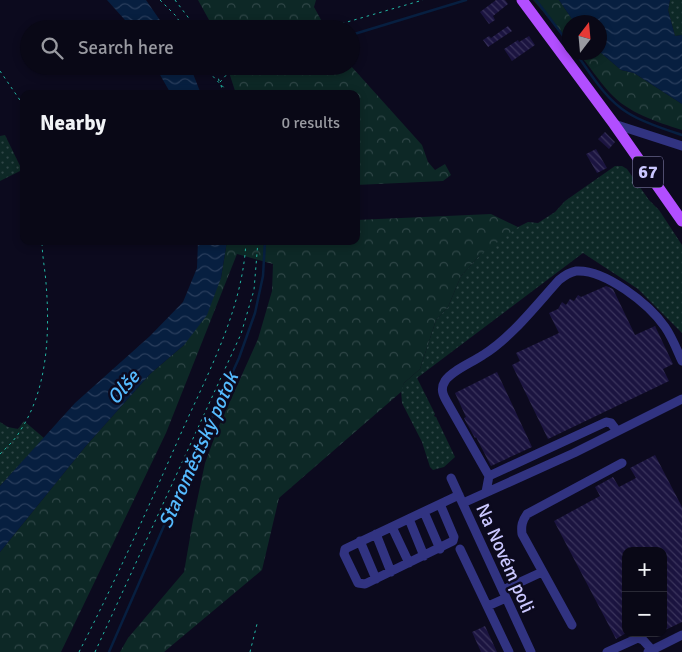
<!DOCTYPE html>
<meta charset="utf-8">
<style>
:root{--surface:#090816;--page:#171623;--text:#f1f3f6;--muted:#999aa1;--line:#292935}
body{margin:0;font-family:Signika,sans-serif;background:var(--page);color:var(--text)}
.controls{position:absolute;right:15px;bottom:15px;display:grid;overflow:hidden;border-radius:10px;box-shadow:0 2px 8px #0003}
.controls button{width:45px;height:45px;display:grid;place-items:center;padding:0;border:0;border-bottom:1px solid var(--line);background:var(--surface);color:var(--text);font:25px sans-serif}
.compass{position:absolute;left:562px;top:15px;width:45px;height:45px;border-radius:50%;background:var(--surface);box-shadow:0 2px 8px #0003;rotate:16deg}
.list{margin:0;padding:0;list-style:none}
h2{display:flex;justify-content:space-between;align-items:center;height:65px;margin:0;padding:0 20px;font-size:21px}
h2 small{font-size:16px;font-weight:400;color:var(--muted)}
.icon{flex:none;width:28px;height:28px;fill:none;stroke:currentColor;stroke-width:2;stroke-linecap:round;stroke-linejoin:round}
.map{position:relative;flex:none;width:682px;height:652px;overflow:hidden}
.search{position:absolute;background:var(--surface);box-shadow:0 2px 8px #0003;left:20px;top:20px;width:340px;height:55px;display:flex;align-items:center;gap:12px;box-sizing:border-box;padding:0 18px;border-radius:28px;color:var(--muted);font-size:19px}
.panel{position:absolute;background:var(--surface);box-shadow:0 2px 8px #0003;left:20px;top:90px;width:340px;height:155px;border-radius:10px}
.map>svg:first-child{display:block}
.grass{fill:url(#grass-dots)}
.forest{fill:url(#forest-crowns)}
.water{fill:url(#water-waves)}
.lines{fill:none;stroke-linecap:round;stroke-linejoin:round}
.stream{stroke:#071f40;stroke-width:2.5}
.building{fill:url(#building-back-hatch)}
.path{stroke:#22b8a5;stroke-width:1;stroke-dasharray:2.5 4;stroke-linecap:butt}
.minor{stroke:#313381;stroke-width:9}
.major{stroke:#b24eff;stroke-width:11}
.labels{text-anchor:middle;stroke-width:5;stroke-linejoin:round;paint-order:stroke}
.shield{fill:#0c0a1e;stroke:#918ebc;stroke-width:1}
.shield-label{font-size:18px;font-weight:bold;fill:#cac7ff}
.street-label{font-size:19px;fill:#cac7ff;stroke:#0c0a1e}
.water-label{font-size:20px;font-style:italic;fill:#5bf;stroke:#0c0a1e}
</style>
<div class="map">
<svg width="682" height="652" viewBox="0 0 682 652">
<defs>
<pattern id="grass-dots" width="8" height="8" patternUnits="userSpaceOnUse" patternTransform="scale(1.25)"><rect width="8" height="8" fill="#0d2826"/><path d="M2 2h.1M6 6h.1" fill="none" stroke="#2f4647" stroke-width="1.8" stroke-linecap="round"/></pattern>
<pattern id="forest-crowns" width="20" height="18" patternUnits="userSpaceOnUse" patternTransform="scale(1.25)"><rect width="20" height="18" fill="#0d2826"/><path d="M2 6a3 3 0 1 1 6 0M12 15a3 3 0 1 1 6 0" fill="none" stroke="#2f4647"/></pattern>
<pattern id="water-waves" width="16" height="10" patternUnits="userSpaceOnUse" patternTransform="scale(1.25)"><rect width="16" height="10" fill="#071f40"/><path d="M0 5q4-4 8 0t8 0" fill="none" stroke="#2a3e5d"/></pattern>
<pattern id="building-back-hatch" width="6" height="6" patternUnits="userSpaceOnUse" patternTransform="scale(1.25)"><rect width="6" height="6" fill="#1b1440"/><path d="M-1 5l2 2M0 0l6 6M5-1l2 2" fill="none" stroke="#3b355d"/></pattern>
</defs>
<rect width="100%" height="100%" fill="#0c0a1e"/>
<path class="grass" d="M 670,0 L 682,0 L 682,35 L 675,36 L 668,10 Z
M 5,135 L 22,170 L 0,181 L 0,136 Z
M 615,166 L 622,166 L 627,169 L 649,200 L 659,210 L 682,245 L 682,333 L 638,289 L 583,253 L 417,378 L 435,414 L 434,416 L 436,417 L 455,457 L 444,467 L 433,470 L 430,467 L 422,442 L 402,403 L 401,390 L 404,383 L 420,369 L 436,320 L 448,307 L 461,276 L 479,256 L 492,244 L 518,227 L 528,222 L 538,223 L 555,212 L 565,201 Z
M 24,421 L 44,438 L 0,486 L 0,422 L 8,427 L 18,429 Z"/>
<path class="forest" d="M 198,0 L 316,0 L 314,7 L 326,29 L 214,29 Z
M 533,0 L 559,0 L 574,22 L 570,22 L 569,42 Z
M 600,52 L 621,70 L 634,73 L 682,104 L 682,130 C 657,122 628,113 610,93 C 598,80 589,65 578,53 Z
M 227,66 L 351,66 L 422,145 L 428,162 L 435,170 L 445,164 L 451,175 L 443,181 L 356,185 L 356,94 L 236,94 Z
M 491,214 L 518,227 L 479,256 L 461,276 L 448,307 L 436,320 L 420,369 L 404,383 L 401,392 L 279,498 L 262,570 L 164,652 L 120,652 L 128,638 L 184,572 L 193,520 L 205,463 L 218,428 L 258,339 L 272,291 L 273,264 L 237,254 L 166,433 L 61,652 L 0,652 L 0,552 L 85,447 L 150,374 L 184,345 L 221,278 L 227,241 L 356,241 L 356,220 Z"/>
<path class="water" d="M 107,0 L 146,0 L 166,29 L 133,29 Z
M 559,0 L 670,0 L 668,10 L 675,36 L 682,35 L 682,104 L 634,73 L 621,70 L 600,52 L 600,22 L 574,22 Z
M 155,66 L 190,66 L 201,94 L 171,94 Z
M 198,241 L 227,241 L 221,278 L 207,315 L 184,345 L 150,374 L 85,447 L 0,552 L 0,486 L 75,403 L 150,336 L 183,302 L 197,268 Z"/>
<g class="lines">
<path class="stream" d="M 536,0 L 570,45
M 351,35 L 466,0
M 575,52 C 591,74 605,99 628,113 C 644,123 664,129 682,135
M 109,652 L 180,489 L 239,358 L 255,313 L 263,276 L 265,241"/>
</g>
<path class="building" d="M 496,0 L 505,0 L 508,4 L 493,16 L 495,20 L 489,24 L 480,12 Z
M 508,26 L 512,31 L 488,47 L 483,40 L 489,36 L 491,38 Z
M 529,36 L 535,45 L 512,61 L 504,49 L 518,40 L 519,42 Z
M 605,132 L 615,142 L 609,149 L 598,139 Z
M 596,149 L 607,168 L 597,173 L 586,154 Z
M 606,286 L 613,289 L 635,335 L 655,326 L 673,364 L 663,369 L 669,381 L 548,439 L 512,365 L 520,361 L 516,353 L 559,333 L 549,313 L 558,309 L 562,302 L 566,305 L 570,299 L 574,301 L 578,295 L 581,297 Z
M 497,372 L 532,447 L 491,466 L 476,437 L 475,438 L 466,422 L 464,418 L 466,417 L 455,393 Z
M 655,455 L 682,507 L 682,622 L 663,631 L 663,551 L 626,551 L 626,633 L 616,639 L 554,521 L 600,496 L 595,487 L 613,477 L 619,487 L 636,478 L 630,468 Z
M 485,626 L 497,652 L 481,652 L 472,632 Z"/>
<g class="lines">
<path class="path" d="M 160,0 L 176,16 L 184,29
M 175,0 L 197,29
M 323,29 L 423,0
M 205,66 C 212,77 221,84 230,94
M 216,66 L 219,81
M 265,66 L 280,66
M 0,71 L 24,106
M 220,82 L 229,72 L 239,66
M 221,85 L 223,94
M 0,454 C 7,447 15,440 20,431 C 48,389 50,332 46,283 C 45,269 42,255 42,241
M 79,652 C 116,580 149,506 182,431 C 209,371 243,308 246,241
M 95,652 L 241,334 L 254,290 L 258,241
M 250,652 L 257,624"/>
<path class="minor" d="M 614,124 L 682,146
M 489,476 L 606,422 L 611,423 L 617,431
M 451,478 L 531,652
M 486,492 L 489,476 L 447,402 C 443,395 440,389 445,381 C 451,371 473,362 483,355 C 511,338 537,304 559,280 C 564,276 570,272 576,271 C 605,269 649,304 665,327 C 672,337 677,350 682,361
M 463,503 L 574,453 L 682,399
M 440,504 L 454,537 L 453,541 L 365,584 L 358,583 L 344,554 L 345,549 Z
M 440,504 L 459,495
M 424,512 L 440,549
M 409,519 L 424,556
M 392,527 L 409,563
M 376,534 L 391,572
M 360,541 L 376,579
M 460,549 L 509,652
M 503,590 L 542,572
M 488,606 L 506,598
M 572,625 L 522,534 C 521,526 522,521 527,514 L 622,463
M 607,652 L 638,638 L 643,640 L 652,650
M 648,652 L 682,635"/>
<path class="major" d="M 522,0 L 614,124 L 682,221"/>
</g>
<g class="labels">
<rect class="shield" x="633" y="156.5" width="30" height="31" rx="4"/>
<g class="shield-label">
<text x="648" y="178">67</text>
</g>
<g class="street-label">
<text transform="translate(506 558) rotate(66)" y="7">Na Novém poli</text>
</g>
<g class="water-label">
<text transform="translate(123 387) rotate(-49)" y="7">Olše</text>
<text transform="translate(198 450) rotate(-66)" y="7">Staroměstský potok</text>
</g>
</g>
</svg>
<div class="controls">
<button>+</button>
<button>−</button>
</div>
<svg class="compass" viewBox="-18 -18 36 36"><path d="M0-13l5 13h-10z" fill="#e53935"/><path d="M0 13l5-13h-10z" fill="#999aa1"/></svg>
<div class="search"><svg class="icon" aria-label="search" viewBox="0 0 24 24"><circle cx="10" cy="10" r="6"/><path d="M15 15l6 6"/></svg>Search here</div>
<section class="panel">
<h2>Nearby<small>0 results</small></h2>
<ul class="list">
</ul>
</section>
</div>
